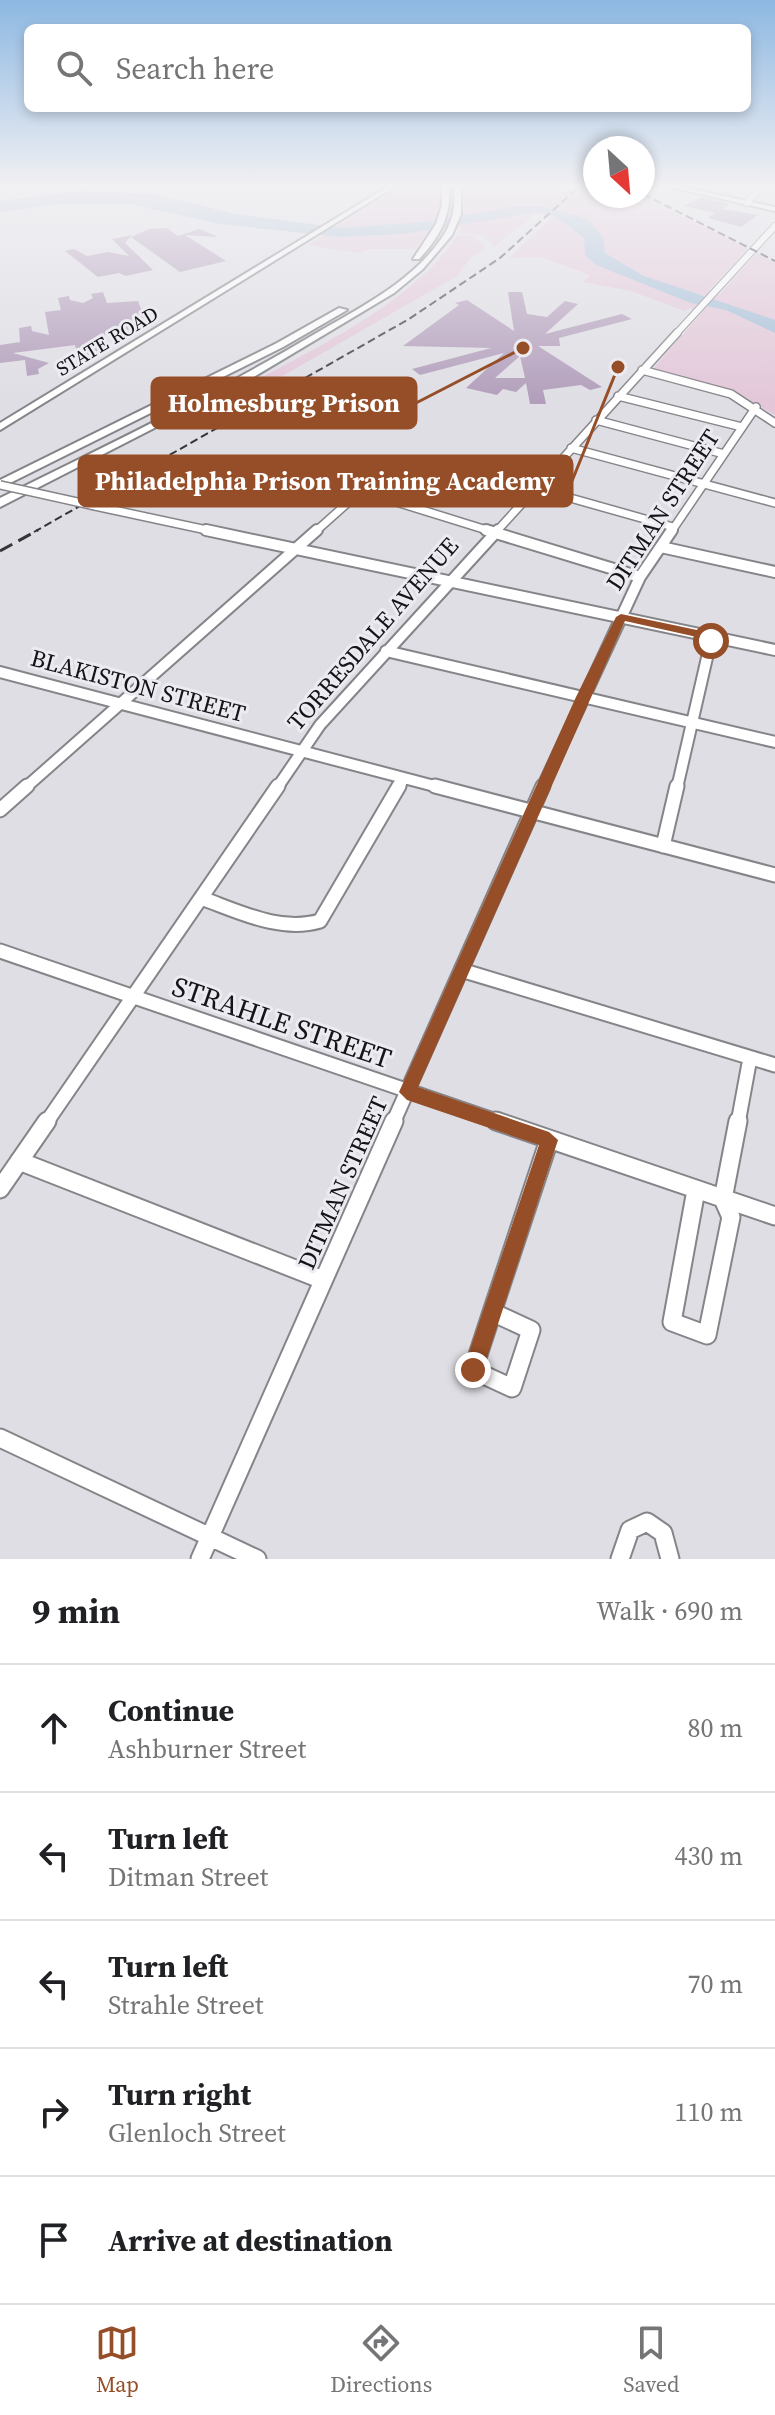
<!DOCTYPE html>
<meta charset="utf-8">
<style>
:root{--surface:#fff;--page:#f6f6f6;--text:#202124;--muted:#757577;--line:#e0e0e0;--accent:#954e27}
body{margin:0;font-family:"Source Serif 4",serif;background:var(--page);color:var(--text)}
.compass{position:absolute;left:583px;top:136px;width:72px;height:72px;border-radius:50%;background:var(--surface);box-shadow:0 4px 12px #0003;rotate:154deg}
.stop{position:absolute;width:24px;height:24px;margin:-18px;border:6px solid #954e27;border-radius:50%;background:#fff}
.stop.end{background:#954e27;border-color:#fff;box-shadow:0 2px 8px #0008}
.list{margin:0;padding:0;list-style:none}
h2{display:flex;justify-content:space-between;align-items:center;height:104px;margin:0;padding:0 32px;font-size:34px}
h2 small{font-size:26px;font-weight:400;color:var(--muted)}
.list li{display:grid;grid-template-columns:52px 1fr auto;gap:24px;align-items:center;box-sizing:border-box;height:128px;padding:0 32px;border-top:2px solid var(--line)}
.list b{display:block;font-size:30px;white-space:nowrap}
.list p{margin:0;font-size:26px;white-space:nowrap;color:var(--muted)}
.list em{font-size:26px;font-style:normal;color:var(--muted)}
.icon{flex:none;width:44px;height:44px;fill:none;stroke:currentColor;stroke-width:2;stroke-linecap:round;stroke-linejoin:round}
.map{position:relative;flex:none;width:775px;height:1559px;overflow:hidden}
.search{position:absolute;background:var(--surface);box-shadow:0 4px 12px #0003;left:24px;right:24px;top:24px;height:88px;display:flex;align-items:center;gap:20px;box-sizing:border-box;padding:0 28px;border-radius:12px;color:var(--muted);font-size:30px}
.sheet{height:744px;background:var(--surface)}
nav{display:flex;justify-content:space-around;align-items:center;box-sizing:border-box;height:112px;border-top:2px solid var(--line);background:var(--surface);font-size:22px;color:var(--muted)}
nav a{display:grid;justify-items:center;gap:4px}
nav .on{color:var(--accent)}
.map>svg:first-child{display:block}
.green{fill:#e3c7d9}
.water{fill:#a4bfd8}
.building{fill:#b29ebb;fill-rule:evenodd}
.lines{fill:none;stroke-linecap:round;stroke-linejoin:round}
.minor-far4-casing{stroke:#858489;stroke-width:8}
.minor-far3-casing{stroke:#858489;stroke-width:10}
.minor-far2-casing{stroke:#858489;stroke-width:14}
.minor-far1-casing{stroke:#858489;stroke-width:17}
.minor-casing{stroke:#858489;stroke-width:21}
.major-casing{stroke:#858489;stroke-width:4}
.highway-casing{stroke:#858489;stroke-width:4}
.minor-far4{stroke:#fff;stroke-width:6}
.minor-far3{stroke:#fff;stroke-width:7}
.minor-far2{stroke:#fff;stroke-width:10}
.minor-far1{stroke:#fff;stroke-width:13}
.minor{stroke:#fff;stroke-width:17}
.major{fill:#fff;fill-rule:evenodd}
.highway{fill:#fff;fill-rule:evenodd}
.rail-far1{stroke:#353538;stroke-width:2;stroke-dasharray:8 4;stroke-linecap:butt}
.rail{stroke:#353538;stroke-width:3;stroke-dasharray:14 7;stroke-linecap:butt}
.minor-bridge-casing{stroke:#858489;stroke-width:10;stroke-linecap:butt}
.minor-bridge{stroke:#fff;stroke-width:7}
.route{fill:#954e27}
.labels{text-anchor:middle;stroke-width:6;stroke-linejoin:round;paint-order:stroke}
.far-street-label{font-size:20px;fill:#151517;stroke:#ecebf2}
.street-label{font-size:24px;fill:#151517;stroke:#ecebf2}
.near-street-label{font-size:28px;fill:#151517;stroke:#ecebf2}
.leader{fill:none;stroke:#954e27;stroke-width:3}
.callout-dot{fill:#954e27;stroke:#ecebf2;stroke-width:3}
.callout{fill:#954e27;stroke:#954e27;stroke-width:3}
.callout-label{font-size:26px;text-anchor:middle;font-weight:bold;fill:#fff}
</style>
<div class="map">
<svg width="775" height="1559" viewBox="0 0 775 1559">
<rect width="100%" height="100%" fill="#dfdee4"/>
<path class="green" d="M 403,184 L 545,187 L 566,184 L 561,190 L 578,193 L 588,184 L 595,184 L 585,194 L 642,196 L 748,249 L 709,290 L 720,294 L 757,253 L 775,263 L 775,415 L 730,390 L 653,369 L 702,312 L 690,308 L 684,311 L 631,291 L 583,282 L 590,275 L 541,257 L 509,258 L 552,217 L 535,214 L 494,247 L 484,236 L 459,233 L 461,227 L 428,232 L 415,249 L 370,249 L 358,253 L 308,245 Z
M 457,235 L 471,235 L 484,245 L 484,250 L 472,256 L 457,276 L 237,402 L 229,394 C 296,359 419,301 457,235 Z"/>
<path class="water" d="M 79,191 L 153,194 L 235,214 L 340,228 L 424,222 L 517,206 L 544,207 L 587,219 L 603,237 L 605,253 L 644,276 L 775,320 L 775,333 L 726,310 L 691,303 L 596,265 L 585,255 L 584,238 L 555,216 L 537,212 L 404,234 L 341,237 L 220,224 L 130,204 L 57,204 L 0,212 L 0,201 Z"/>
<path class="building" d="M 701,197 L 730,204 L 722,209 L 758,215 L 741,227 L 708,218 L 715,213 L 684,206 Z
M 167,228 L 178,236 L 199,229 L 218,237 L 185,235 L 226,261 L 180,272 L 131,237 L 149,229 Z
M 132,235 L 125,243 L 153,270 L 126,276 L 119,273 L 98,277 L 65,251 L 74,249 L 87,256 L 108,252 L 129,256 L 112,239 Z
M 103,292 L 107,303 L 138,301 L 144,317 L 157,320 L 144,328 L 105,332 L 107,350 L 80,366 L 75,345 L 13,353 L 49,363 L 38,369 L 39,374 L 27,376 L 25,360 L 0,363 L 0,345 L 20,342 L 19,328 L 31,326 L 32,331 L 49,335 L 45,312 L 61,310 L 58,298 L 69,296 L 70,300 L 83,303 L 93,298 L 91,294 Z
M 508,292 L 522,292 L 527,314 L 547,317 L 565,301 L 578,304 L 545,334 L 622,314 L 632,319 L 559,338 L 560,346 L 538,346 L 602,387 L 590,390 L 581,385 L 543,390 L 546,404 L 530,404 L 526,383 L 516,392 L 503,389 L 497,395 L 466,388 L 504,353 L 420,375 L 412,369 L 491,348 L 403,346 L 459,305 L 455,303 L 467,300 L 514,331 ZM 520,356 L 525,378 L 495,378 Z"/>
<g class="lines">
<g class="minor-far4-casing">
<path id="minor-far4" d="M 747,203 L 763,184
M 675,335 L 775,226"/>
</g>
<g class="minor-far3-casing">
<path id="minor-far3" d="M 642,370 L 731,394 L 775,423
M 618,396 L 742,427
M 596,420 L 724,454
M 571,448 L 775,503
M 535,488 L 673,527
M 95,506 L 216,532
M 315,532 L 361,491 L 493,532
M 496,532 L 677,333
M 671,532 L 756,407"/>
</g>
<g class="minor-far2-casing">
<path id="minor-far2" d="M 206,530 L 775,650
M 486,530 L 640,577
M 661,547 L 775,572
M 386,651 L 775,742
M 0,672 L 442,788
M 25,788 L 317,530
M 277,788 L 320,725 L 498,530
M 398,788 L 404,778
M 542,788 L 640,577 L 672,530
M 677,788 L 712,636"/>
</g>
<g class="minor-far1-casing">
<path id="minor-far1" d="M 435,786 L 775,875
M 0,810 L 27,786
M 663,846 L 677,786
M 201,898 C 238,911 280,933 320,921 L 399,786
M 0,951 L 502,1123
M 461,970 L 775,1065
M 46,1123 L 278,786
M 393,1123 L 543,786
M 738,1123 L 750,1058"/>
</g>
<g class="minor-casing">
<path id="minor" d="M 496,1121 L 775,1216
M 19,1161 L 323,1280
M 0,1189 L 47,1121
M 696,1190 L 672,1322 L 707,1335 L 731,1217 L 723,1199 L 738,1121
M 492,1312 L 531,1330 L 512,1388 L 473,1370 Z
M 492,1312 L 549,1140
M 0,1438 L 257,1559
M 200,1559 L 394,1121
M 620,1559 L 630,1530 L 647,1522 L 663,1533 L 670,1559"/>
</g>
<g class="major-casing">
<path id="major" d="M 392,184 L 399,184 L 0,430 L 0,423 Z
M 656,184 L 668,184 L 775,207 L 775,211 Z"/>
</g>
<g class="highway-casing">
<path id="highway" d="M 441,184 L 449,184 C 452,215 440,237 419,259 L 413,259 L 436,224 L 442,205 Z
M 453,184 L 461,184 L 461,214 L 452,235 L 423,269 L 394,293 L 252,378 L 0,507 L 0,498 C 106,446 212,395 313,335 C 359,308 413,282 443,236 C 454,220 456,203 453,184 Z
M 339,308 L 347,310 L 283,347 L 0,488 L 0,480 L 277,343 Z"/>
</g>
<use href="#minor-far4" class="minor-far4"/>
<use href="#minor-far3" class="minor-far3"/>
<use href="#minor-far2" class="minor-far2"/>
<use href="#minor-far1" class="minor-far1"/>
<use href="#minor" class="minor"/>
<use href="#major" class="major"/>
<use href="#highway" class="highway"/>
<path class="rail-far1" d="M 643,194 L 775,261
M 34,532 L 409,319 L 500,258 L 582,184"/>
<path class="rail" d="M 0,551 L 38,530"/>
<g class="minor-bridge-casing">
<path id="minor-bridge" d="M 0,485 L 95,506"/>
</g>
<use href="#minor-bridge" class="minor-bridge"/>
</g>
<linearGradient id="sky" x2="0" y2="1"><stop stop-color="#8db8e2"/><stop offset="0.46" stop-color="#f1f0f3"/><stop offset="1" stop-color="#f1f0f3" stop-opacity="0"/></linearGradient>
<rect width="775" height="402" fill="url(#sky)"/>
<path class="route" d="M 621,614 L 716,634 L 716,641 L 711,645 L 706,639 L 625,621 L 418,1087 L 549,1132 L 558,1140 L 483,1370 L 480,1377 L 473,1380 L 466,1377 L 463,1370 L 539,1145 L 407,1100 L 399,1092 L 576,697 L 616,617 Z"/>
<g class="labels">
<g class="far-street-label">
<text transform="translate(107 341) rotate(-31)" y="7">STATE ROAD</text>
</g>
<g class="street-label">
<text transform="translate(663 510) rotate(-57)" y="8">DITMAN STREET</text>
<text transform="translate(373 634) rotate(-49)" y="8">TORRESDALE AVENUE</text>
<text transform="translate(138 686) rotate(15)" y="8">BLAKISTON STREET</text>
<text transform="translate(343 1183) rotate(-66)" y="8">DITMAN STREET</text>
</g>
<g class="near-street-label">
<text transform="translate(282 1022) rotate(19)" y="10">STRAHLE STREET</text>
</g>
</g>
<path class="leader" d="M523 348L416 403M618 367L572 481"/>
<g class="callout-dot">
<circle cx="523" cy="348" r="8"/>
<circle cx="618" cy="367" r="8"/>
</g>
<g class="callout">
<rect x="152" y="378" width="264" height="50" rx="8"/>
<rect x="79" y="456" width="493" height="50" rx="8"/>
</g>
<g class="callout-label">
<text x="284" y="412">Holmesburg Prison</text>
<text x="325" y="490">Philadelphia Prison Training Academy</text>
</g>
</svg>
<svg class="compass" viewBox="-18 -18 36 36"><path d="M0-13l5 13h-10z" fill="#e53935"/><path d="M0 13l5-13h-10z" fill="#757577"/></svg>
<div class="stop" style="left:711px;top:641px"></div>
<div class="stop end" style="left:473px;top:1370px"></div>
<div class="search"><svg class="icon" aria-label="search" viewBox="0 0 24 24"><circle cx="10" cy="10" r="6"/><path d="M15 15l6 6"/></svg>Search here</div>
</div>
<section class="sheet">
<h2>9 min<small>Walk · 690 m</small></h2>
<ul class="list">
<li><svg class="icon" aria-label="ahead" viewBox="0 0 24 24"><path d="M12 20V5M6 11l6-6 6 6"/></svg><div><b>Continue</b><p>Ashburner Street</p></div><em>80 m</em></li>
<li><svg class="icon" aria-label="left" viewBox="0 0 24 24"><path d="M17 20v-9H6M10 6l-5 5 5 5"/></svg><div><b>Turn left</b><p>Ditman Street</p></div><em>430 m</em></li>
<li><svg class="icon" aria-label="left" viewBox="0 0 24 24"><path d="M17 20v-9H6M10 6l-5 5 5 5"/></svg><div><b>Turn left</b><p>Strahle Street</p></div><em>70 m</em></li>
<li><svg class="icon" aria-label="right" viewBox="0 0 24 24"><path d="M7 20v-9h11M14 6l5 5-5 5"/></svg><div><b>Turn right</b><p>Glenloch Street</p></div><em>110 m</em></li>
<li><svg class="icon" aria-label="arrive" viewBox="0 0 24 24"><path d="M6 21V4h12l-3 4 3 4H6"/></svg><div><b>Arrive at destination</b></div></li>
</ul>
</section>
<nav>
<a class="on"><svg class="icon" aria-label="map" viewBox="0 0 24 24"><path d="M3 6l6-2 6 2 6-2v14l-6 2-6-2-6 2zM9 4v14M15 6v14"/></svg>Map</a>
<a><svg class="icon" aria-label="directions" viewBox="0 0 24 24"><path d="M12 3l9 9-9 9-9-9zM9 14v-3h6M13 9l2 2-2 2"/></svg>Directions</a>
<a><svg class="icon" aria-label="saved" viewBox="0 0 24 24"><path d="M7 4h10v16l-5-4-5 4z"/></svg>Saved</a>
</nav>
